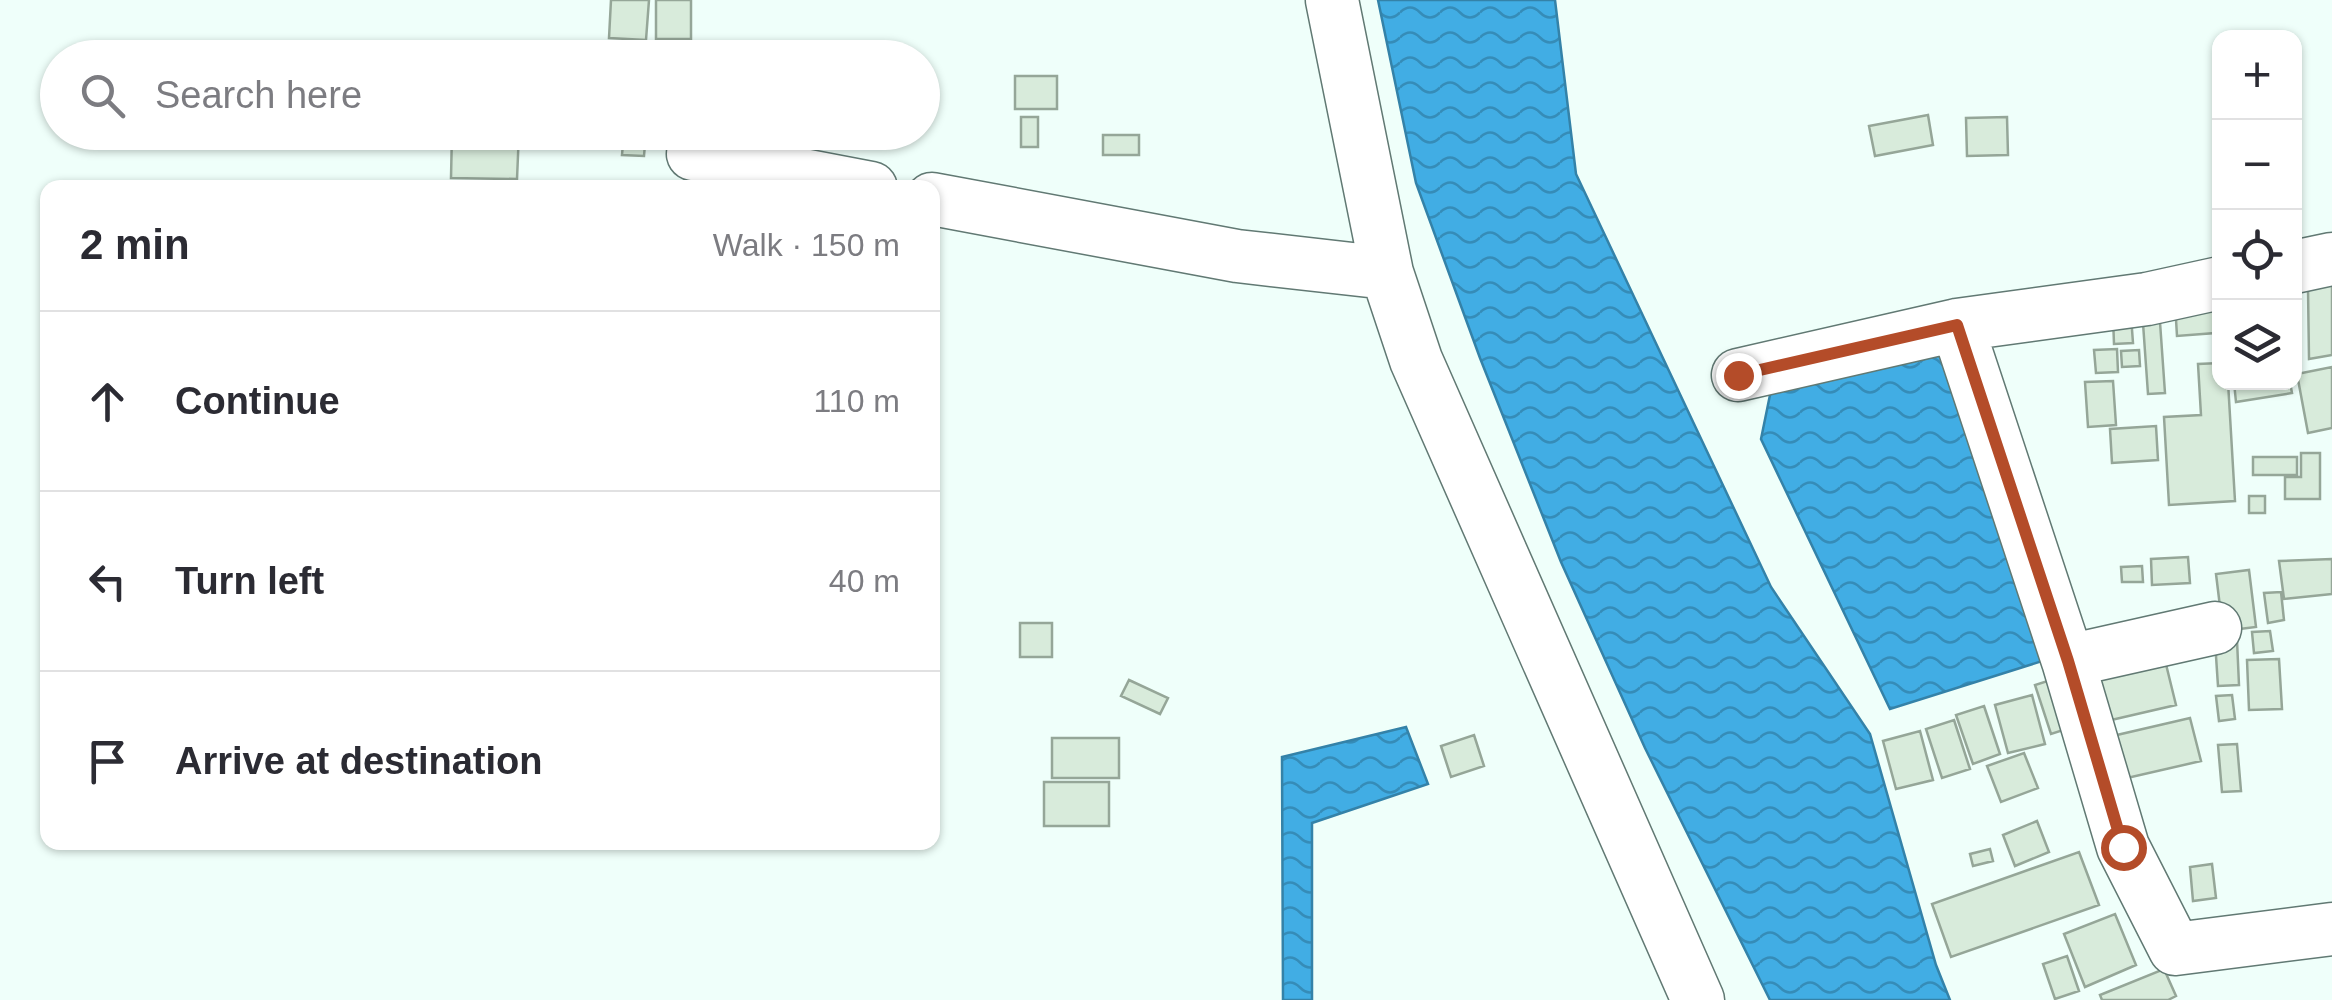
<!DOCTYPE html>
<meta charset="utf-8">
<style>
:root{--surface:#fff;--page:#f2f2f3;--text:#2b2b33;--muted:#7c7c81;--line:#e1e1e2}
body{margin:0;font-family:Arial,sans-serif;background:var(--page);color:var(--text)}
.controls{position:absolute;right:30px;top:30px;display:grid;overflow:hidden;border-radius:20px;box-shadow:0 2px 8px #0004}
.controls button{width:90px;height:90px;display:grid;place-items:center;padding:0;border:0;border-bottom:2px solid var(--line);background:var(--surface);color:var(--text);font:50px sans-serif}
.stop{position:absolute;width:30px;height:30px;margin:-22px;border:8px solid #b44c29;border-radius:50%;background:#fff}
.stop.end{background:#b44c29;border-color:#fff;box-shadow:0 2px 10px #0008}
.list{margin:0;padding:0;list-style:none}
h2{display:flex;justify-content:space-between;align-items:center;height:130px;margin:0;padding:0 40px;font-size:42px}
h2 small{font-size:32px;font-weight:400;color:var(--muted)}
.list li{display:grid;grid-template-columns:65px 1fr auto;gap:30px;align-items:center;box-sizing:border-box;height:180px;padding:0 40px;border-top:2px solid var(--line)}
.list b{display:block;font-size:38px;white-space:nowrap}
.list em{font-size:32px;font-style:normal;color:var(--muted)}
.icon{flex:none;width:55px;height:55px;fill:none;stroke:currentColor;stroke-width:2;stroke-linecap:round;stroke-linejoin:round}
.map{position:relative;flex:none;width:2332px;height:1000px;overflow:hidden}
.search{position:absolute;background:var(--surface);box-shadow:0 2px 8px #0004;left:40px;top:40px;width:900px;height:110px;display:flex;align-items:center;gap:25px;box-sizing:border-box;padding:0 35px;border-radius:55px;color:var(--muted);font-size:38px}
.panel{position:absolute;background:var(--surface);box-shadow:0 2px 8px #0004;left:40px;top:180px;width:900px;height:670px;border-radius:20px}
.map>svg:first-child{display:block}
.water{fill:url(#water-waves);stroke:#3482a8;stroke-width:2.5}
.building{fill:#d8ebdb;stroke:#95a698;stroke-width:2.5}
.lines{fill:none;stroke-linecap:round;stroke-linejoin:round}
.minor-casing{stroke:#617973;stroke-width:55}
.minor{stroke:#fff;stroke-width:52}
.route{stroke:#b44c29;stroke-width:12}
</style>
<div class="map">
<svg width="2332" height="1000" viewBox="0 0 2332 1000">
<defs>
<pattern id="water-waves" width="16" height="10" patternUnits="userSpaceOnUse" patternTransform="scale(2.5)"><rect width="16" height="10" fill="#41ade4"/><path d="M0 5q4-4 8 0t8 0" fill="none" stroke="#358cb8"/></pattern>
</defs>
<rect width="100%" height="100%" fill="#effffa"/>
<path class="water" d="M 1378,0 L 1555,0 L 1576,174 L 1771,587 L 1870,734 L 1936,965 L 1950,1000 L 1770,1000 L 1645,748 L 1561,562 L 1480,358 L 1416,183 Z
M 1946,348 L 2055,657 L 1890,709 L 1761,439 L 1771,390 Z
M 1406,727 L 1428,784 L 1312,823 L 1312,1000 L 1283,1000 L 1282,757 Z"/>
<path class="building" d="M 611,0 L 649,0 L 646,40 L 609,38 Z
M 656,0 L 691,0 L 691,39 L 656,39 Z
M 653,49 L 687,49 L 687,58 L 653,58 Z
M 1015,76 L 1057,76 L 1057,109 L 1015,109 Z
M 1928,115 L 1933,145 L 1875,156 L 1869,126 Z
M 1021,117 L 1038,117 L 1038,147 L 1021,147 Z
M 2007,117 L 2008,155 L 1967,156 L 1966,118 Z
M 452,132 L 519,132 L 517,179 L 451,178 Z
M 543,132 L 600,132 L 598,146 L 542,140 Z
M 624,132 L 646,132 L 644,156 L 622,155 Z
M 1103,135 L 1139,135 L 1139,155 L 1103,155 Z
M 2332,285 L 2332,355 L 2309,359 L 2308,289 Z
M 2213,300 L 2215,333 L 2177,336 L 2175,303 Z
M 2159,308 L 2165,393 L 2148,394 L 2142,309 Z
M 2131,316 L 2133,343 L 2114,344 L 2113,317 Z
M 2117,349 L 2118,372 L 2096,373 L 2094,350 Z
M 2139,350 L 2140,366 L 2122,367 L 2121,351 Z
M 2220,363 L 2220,382 L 2228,382 L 2235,501 L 2169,505 L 2164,417 L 2201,415 L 2198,364 Z
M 2332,367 L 2332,428 L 2308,433 L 2297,374 Z
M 2113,381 L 2116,425 L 2088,427 L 2085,382 Z
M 2234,382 L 2290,382 L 2292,393 L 2236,402 Z
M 2156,426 L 2158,460 L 2112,463 L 2110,429 Z
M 2301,453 L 2320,453 L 2320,499 L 2285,499 L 2285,477 L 2301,477 Z
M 2253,457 L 2297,457 L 2297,475 L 2253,475 Z
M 2249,496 L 2265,496 L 2265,513 L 2249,513 Z
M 2188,557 L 2190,583 L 2152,585 L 2151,559 Z
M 2332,559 L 2332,594 L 2284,599 L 2279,561 Z
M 2142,566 L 2143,582 L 2122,582 L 2121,567 Z
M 2249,570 L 2256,627 L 2223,631 L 2216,574 Z
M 2281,592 L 2284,620 L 2268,623 L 2264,593 Z
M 1020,623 L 1052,623 L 1052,657 L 1020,657 Z
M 2270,631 L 2273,651 L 2254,653 L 2252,632 Z
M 2237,640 L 2239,685 L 2218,686 L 2215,641 Z
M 2162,648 L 2176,705 L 2107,721 L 2093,664 Z
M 2279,659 L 2282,709 L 2249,710 L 2247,660 Z
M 2063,676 L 2079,725 L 2051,734 L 2035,685 Z
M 1129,680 L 1168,698 L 1160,714 L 1121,696 Z
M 2032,695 L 2045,744 L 2008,753 L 1995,705 Z
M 2232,695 L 2235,719 L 2219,721 L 2216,696 Z
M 1984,706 L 2000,754 L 1973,764 L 1956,715 Z
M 2190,718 L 2201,761 L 2114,781 L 2104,738 Z
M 1954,720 L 1970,769 L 1942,778 L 1926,729 Z
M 1920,731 L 1933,780 L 1896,789 L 1883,741 Z
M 1474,735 L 1484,766 L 1451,777 L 1441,746 Z
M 1052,738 L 1119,738 L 1119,778 L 1052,778 Z
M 2237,744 L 2241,791 L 2222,792 L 2218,745 Z
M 2024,753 L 2038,788 L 2001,802 L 1987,766 Z
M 1044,782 L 1109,782 L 1109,826 L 1044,826 Z
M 2037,821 L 2049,852 L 2015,866 L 2003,835 Z
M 1990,849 L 1993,861 L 1973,866 L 1970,854 Z
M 2079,852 L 2099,905 L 1951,957 L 1932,904 Z
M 2212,864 L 2216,898 L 2193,901 L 2190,867 Z
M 2115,914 L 2136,965 L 2085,987 L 2064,934 Z
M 2067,956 L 2079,991 L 2055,999 L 2043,964 Z
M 2164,969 L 2176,996 L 2168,1000 L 2102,1000 L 2100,995 Z"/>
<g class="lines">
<g class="minor-casing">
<path id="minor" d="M 1332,0 L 1387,273 L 1416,360 L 1698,1000
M 693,154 L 871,188
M 932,199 L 1237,256 L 1387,273
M 2294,267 L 2332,259
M 1957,325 L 2068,661 L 2123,847 L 2175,949 L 2332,929
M 1738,375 L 1957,325 L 2147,299 L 2220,283
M 2068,661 L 2215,628"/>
</g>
<use href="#minor" class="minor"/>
</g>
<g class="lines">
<path class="route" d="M 1738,375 L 1957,325 L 2068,661 L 2123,847"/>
</g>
</svg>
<div class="controls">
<button>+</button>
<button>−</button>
<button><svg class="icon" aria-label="locate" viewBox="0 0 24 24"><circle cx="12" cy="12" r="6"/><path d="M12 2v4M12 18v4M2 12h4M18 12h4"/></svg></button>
<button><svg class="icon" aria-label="layers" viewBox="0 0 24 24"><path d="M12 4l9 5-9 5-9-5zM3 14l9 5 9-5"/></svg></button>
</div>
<div class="stop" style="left:2123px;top:847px"></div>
<div class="stop end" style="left:1738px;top:375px"></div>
<div class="search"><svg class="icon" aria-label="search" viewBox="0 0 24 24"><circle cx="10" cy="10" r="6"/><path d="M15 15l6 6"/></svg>Search here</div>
<section class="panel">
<h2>2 min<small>Walk · 150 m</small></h2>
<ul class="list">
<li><svg class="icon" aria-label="ahead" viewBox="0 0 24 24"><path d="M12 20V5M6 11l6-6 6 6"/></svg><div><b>Continue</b></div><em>110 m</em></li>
<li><svg class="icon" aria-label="left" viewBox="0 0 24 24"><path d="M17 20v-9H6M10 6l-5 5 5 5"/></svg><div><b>Turn left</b></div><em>40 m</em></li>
<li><svg class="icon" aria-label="arrive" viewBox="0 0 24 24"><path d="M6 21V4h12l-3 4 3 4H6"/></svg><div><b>Arrive at destination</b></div></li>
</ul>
</section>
</div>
